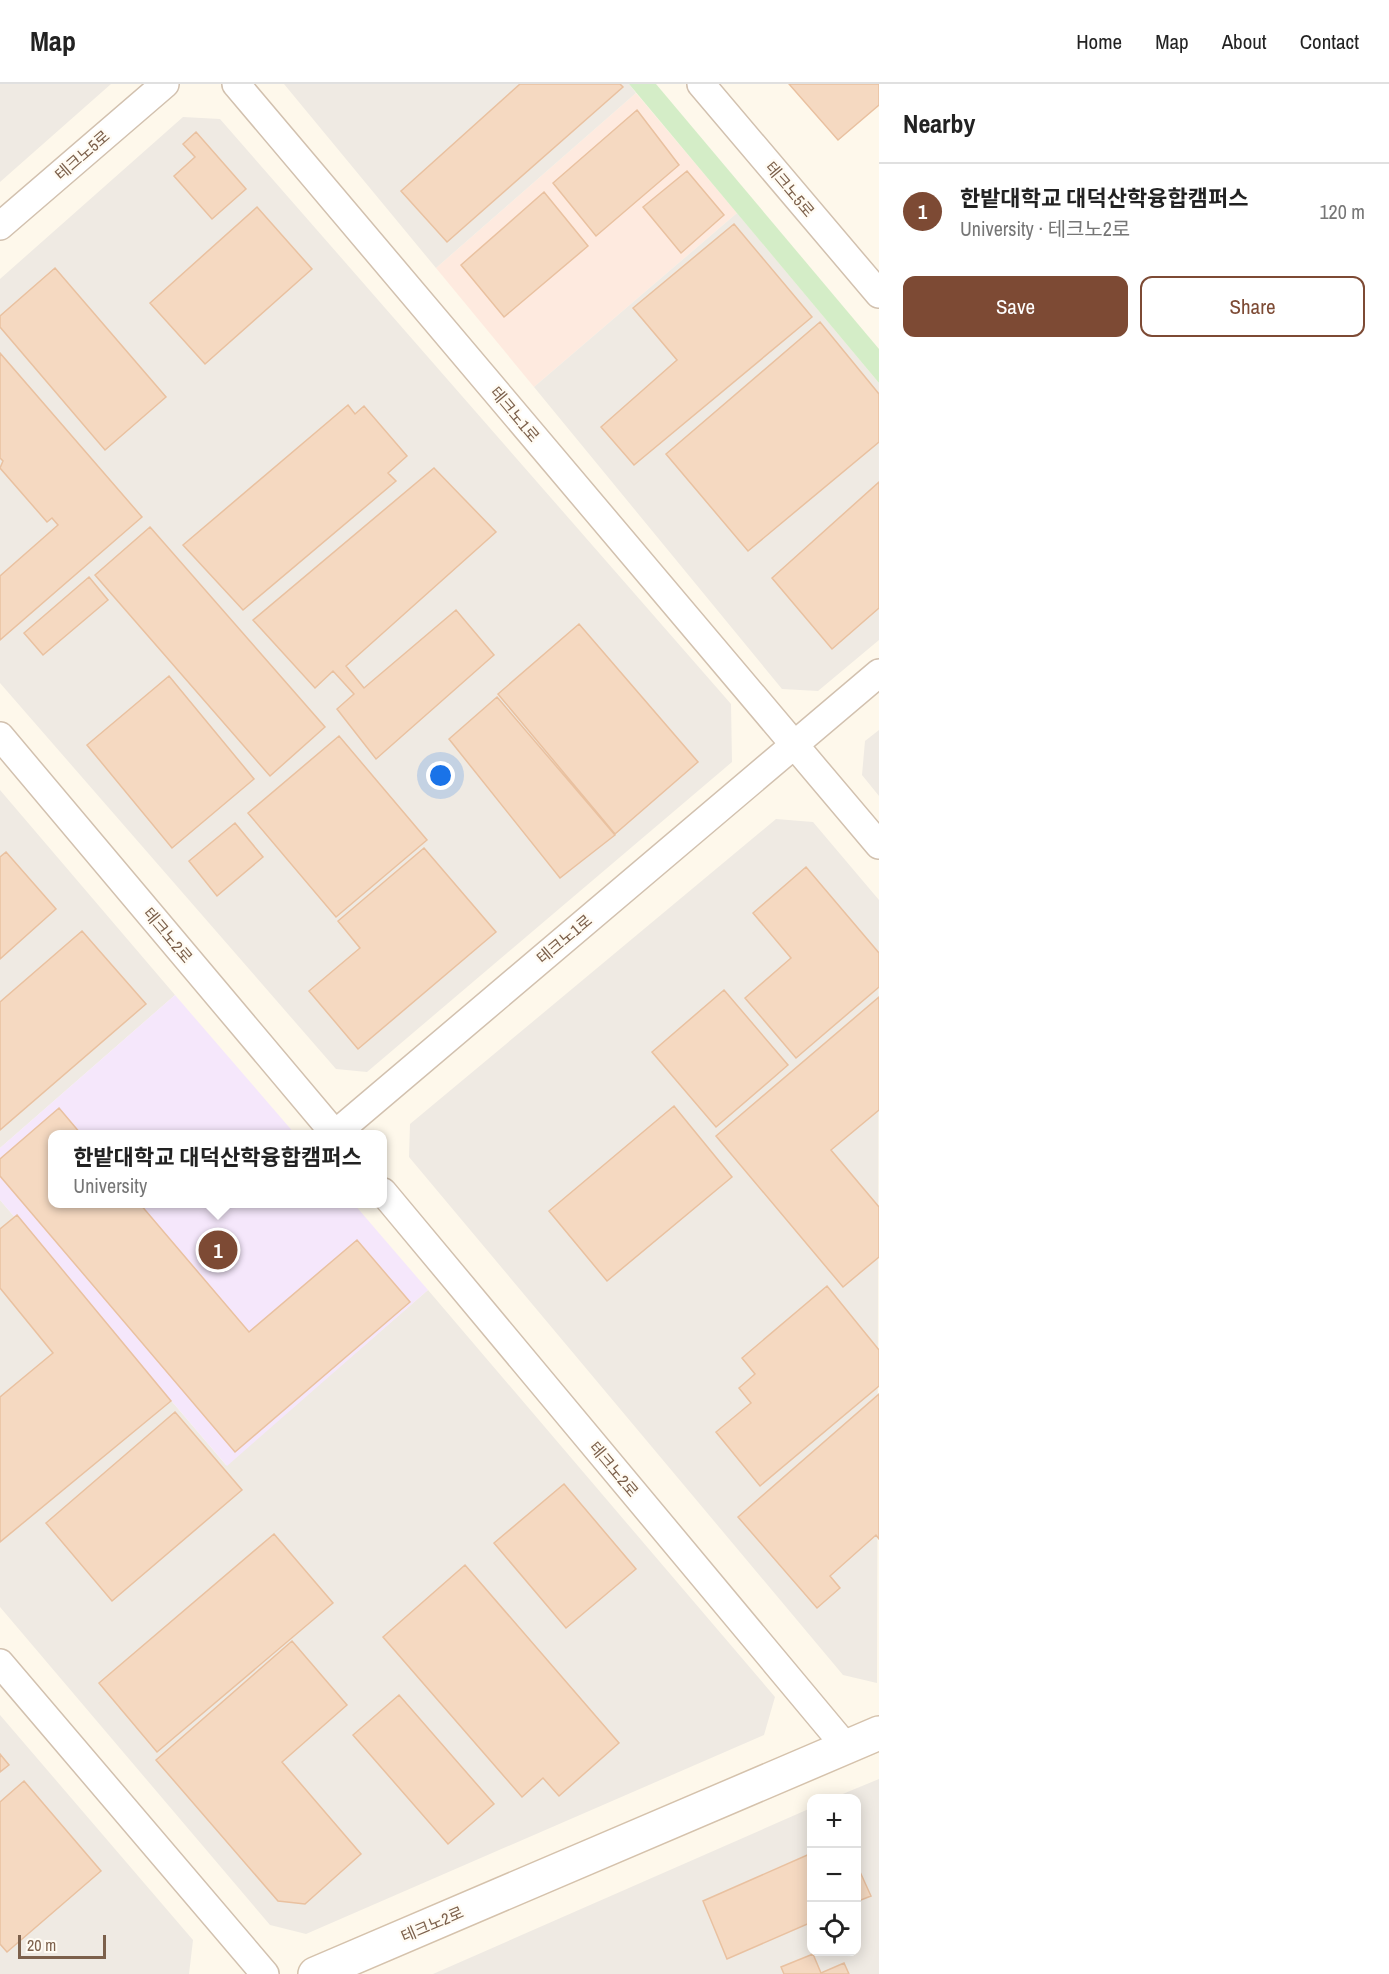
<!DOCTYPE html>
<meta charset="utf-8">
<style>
:root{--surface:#fff;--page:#f2f2f2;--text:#222;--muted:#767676;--line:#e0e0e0;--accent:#7d4a34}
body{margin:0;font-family:"Archivo Narrow","Noto Sans KR",sans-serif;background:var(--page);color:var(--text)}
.controls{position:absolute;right:18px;bottom:18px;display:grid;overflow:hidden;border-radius:12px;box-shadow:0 3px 15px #0003}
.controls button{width:54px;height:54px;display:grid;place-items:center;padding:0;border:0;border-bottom:2px solid var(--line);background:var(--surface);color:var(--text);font:30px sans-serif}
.scale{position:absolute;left:18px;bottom:15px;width:88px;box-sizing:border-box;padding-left:6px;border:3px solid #7c604b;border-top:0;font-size:16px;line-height:21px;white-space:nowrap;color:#7c604b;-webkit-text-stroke:4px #fffbf3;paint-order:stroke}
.you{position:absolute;left:441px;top:692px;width:21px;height:21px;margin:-15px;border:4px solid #fff;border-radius:50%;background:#1a73e8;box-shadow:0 0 0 9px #1a73e833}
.badge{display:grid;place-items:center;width:39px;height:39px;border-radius:50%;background:var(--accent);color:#fff;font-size:20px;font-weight:700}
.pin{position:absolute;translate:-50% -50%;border:3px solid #fff;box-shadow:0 2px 6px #0006}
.popup{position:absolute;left:48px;top:1046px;width:339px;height:78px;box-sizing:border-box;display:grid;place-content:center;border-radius:12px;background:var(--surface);filter:drop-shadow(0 2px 4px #0005);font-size:20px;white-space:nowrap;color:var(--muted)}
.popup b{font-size:22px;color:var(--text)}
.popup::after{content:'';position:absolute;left:50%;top:100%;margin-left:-12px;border:12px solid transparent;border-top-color:var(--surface)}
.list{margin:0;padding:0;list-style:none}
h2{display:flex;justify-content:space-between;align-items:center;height:78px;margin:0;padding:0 24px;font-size:26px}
h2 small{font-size:20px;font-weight:400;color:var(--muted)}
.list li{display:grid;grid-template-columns:39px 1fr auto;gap:18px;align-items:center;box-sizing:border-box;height:96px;padding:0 24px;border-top:2px solid var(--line)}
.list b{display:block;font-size:22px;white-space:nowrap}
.list p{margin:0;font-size:20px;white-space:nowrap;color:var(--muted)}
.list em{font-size:20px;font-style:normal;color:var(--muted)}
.actions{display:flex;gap:12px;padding:18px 24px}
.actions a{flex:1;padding:14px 0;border:2px solid var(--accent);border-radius:12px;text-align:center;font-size:21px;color:var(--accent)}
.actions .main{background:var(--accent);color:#fff}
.icon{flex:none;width:33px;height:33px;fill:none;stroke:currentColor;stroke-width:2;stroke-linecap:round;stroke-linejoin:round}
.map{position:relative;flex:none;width:879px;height:1890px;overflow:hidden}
header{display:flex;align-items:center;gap:36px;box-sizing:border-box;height:84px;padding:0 30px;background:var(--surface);border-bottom:2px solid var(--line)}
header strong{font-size:28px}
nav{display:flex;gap:33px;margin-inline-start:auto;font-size:21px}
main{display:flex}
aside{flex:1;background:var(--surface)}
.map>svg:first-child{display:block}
.commercial{fill:#feeadf}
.industrial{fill:#efeae3}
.education{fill:#f5e7fb}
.green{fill:#d4edc7}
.building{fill:#f5d9c1;stroke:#e9c1a0;stroke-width:1.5}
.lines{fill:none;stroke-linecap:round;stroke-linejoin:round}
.street-casing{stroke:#d2c1af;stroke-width:30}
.secondary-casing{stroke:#d5c2ac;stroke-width:36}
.street{stroke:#fff;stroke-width:27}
.secondary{stroke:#fff;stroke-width:33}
.labels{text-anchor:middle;stroke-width:4.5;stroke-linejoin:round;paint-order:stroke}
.street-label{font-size:16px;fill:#7c604b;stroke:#fffbf3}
</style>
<header>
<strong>Map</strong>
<nav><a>Home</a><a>Map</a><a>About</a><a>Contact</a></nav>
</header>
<main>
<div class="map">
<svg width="879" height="1890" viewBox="0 0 879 1890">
<rect width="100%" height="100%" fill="#fef8eb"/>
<path class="commercial" d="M 636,9 L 737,129 L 534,303 L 436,184 Z"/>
<path class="industrial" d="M 0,0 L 111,0 L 0,98 Z
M 284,0 L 629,0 L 636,9 L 436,184 Z
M 183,33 L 220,35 L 731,620 L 732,678 L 367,988 L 336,985 L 0,599 L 0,195 Z
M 737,129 L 879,299 L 879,556 L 818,607 L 782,605 L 534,303 Z
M 879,646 L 879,712 L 862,691 L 865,657 Z
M 0,706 L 175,911 L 0,1064 Z
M 776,735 L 813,738 L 879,816 L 877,1599 L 843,1591 L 409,1073 L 410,1040 Z
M 0,1116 L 226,1381 L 428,1206 L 775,1613 L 764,1651 L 306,1850 L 270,1841 L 0,1523 Z
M 0,1631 L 193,1856 L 189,1890 L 0,1890 Z
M 879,1695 L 879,1890 L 433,1890 L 811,1724 L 812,1868 L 856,1868 L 856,1714 L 833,1714 Z"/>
<path class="education" d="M 175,911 L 295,1050 L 53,1050 L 53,1120 L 354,1120 L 428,1206 L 227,1382 L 0,1116 L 0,1064 Z"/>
<path class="green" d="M 629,0 L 656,0 L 879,265 L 879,299 Z"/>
<path class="building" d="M 520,0 L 620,0 L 623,3 L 447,158 L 401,107 Z
M 789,0 L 879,0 L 879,21 L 838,56 Z
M 637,26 L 679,81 L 596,152 L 553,99 Z
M 196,48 L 246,105 L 212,135 L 174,92 L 195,73 L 183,60 Z
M 687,87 L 724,131 L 681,169 L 643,123 Z
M 544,108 L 588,162 L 504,233 L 461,181 Z
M 257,123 L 312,185 L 205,280 L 150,219 Z
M 734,140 L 812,233 L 634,381 L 601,343 L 677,276 L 633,224 Z
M 55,184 L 166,313 L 105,366 L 0,243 L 0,232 Z
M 820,238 L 879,310 L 879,358 L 748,467 L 666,370 Z
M 0,269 L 142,433 L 0,556 L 0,492 L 58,441 L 52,434 L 47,438 L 0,384 L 3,377 L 0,374 Z
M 348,321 L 355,330 L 364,322 L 407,372 L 388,389 L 396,397 L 243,526 L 183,461 Z
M 434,384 L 496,448 L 346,582 L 364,604 L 456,526 L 494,571 L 376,675 L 337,625 L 354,610 L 333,587 L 315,604 L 253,536 Z
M 879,398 L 879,524 L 832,565 L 772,494 Z
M 150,443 L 325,643 L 270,692 L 95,491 Z
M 89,493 L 108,516 L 43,571 L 24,549 Z
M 579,540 L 698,678 L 615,750 L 498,610 Z
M 169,592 L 254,695 L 172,764 L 87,661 Z
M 497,613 L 615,751 L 560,794 L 449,655 Z
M 339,652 L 427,756 L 336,833 L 248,729 Z
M 235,739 L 263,773 L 217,812 L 189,777 Z
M 424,764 L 496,848 L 358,965 L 309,907 L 360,864 L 338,837 Z
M 6,768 L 56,825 L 0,875 L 0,773 Z
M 806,783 L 879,869 L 879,903 L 796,974 L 745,914 L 791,874 L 753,829 Z
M 82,847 L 146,920 L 0,1046 L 0,918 Z
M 724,906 L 788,981 L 716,1043 L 652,968 Z
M 879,913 L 879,1026 L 831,1066 L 879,1123 L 879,1173 L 843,1203 L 716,1052 Z
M 674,1022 L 732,1093 L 607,1197 L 549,1127 Z
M 59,1024 L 81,1050 L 53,1050 L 53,1120 L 140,1120 L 249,1248 L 357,1156 L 410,1218 L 235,1368 L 0,1092 L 0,1075 Z
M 17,1131 L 171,1317 L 0,1458 L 0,1313 L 53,1269 L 0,1204 L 0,1145 Z
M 827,1202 L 879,1266 L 879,1302 L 760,1402 L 716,1348 L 751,1319 L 739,1304 L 755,1290 L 742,1274 Z
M 879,1310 L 879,1455 L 876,1451 L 830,1492 L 840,1504 L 817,1524 L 738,1433 Z
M 175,1328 L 242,1406 L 112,1517 L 46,1439 Z
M 564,1400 L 636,1485 L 566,1544 L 494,1459 Z
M 274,1450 L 333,1519 L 157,1668 L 99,1599 Z
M 465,1481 L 619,1659 L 559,1712 L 543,1694 L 522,1713 L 383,1553 Z
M 292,1557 L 347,1621 L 282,1678 L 361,1770 L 305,1820 L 278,1817 L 156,1676 Z
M 399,1611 L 494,1720 L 448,1760 L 353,1651 Z
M 0,1670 L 9,1681 L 0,1688 Z
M 24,1697 L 101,1787 L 7,1868 L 0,1860 L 0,1718 Z
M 812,1769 L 812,1838 L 727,1875 L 703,1817 Z
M 856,1779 L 871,1812 L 856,1818 Z
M 813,1870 L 821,1889 L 844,1879 L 849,1890 L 784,1890 L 781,1883 Z"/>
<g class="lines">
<g class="street-casing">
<path id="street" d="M 236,0 L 879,761
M 701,0 L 879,210
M 0,142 L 165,0
M 0,652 L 335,1050
M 335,1050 L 879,589
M 383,1108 L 846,1663
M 0,1579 L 265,1890"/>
</g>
<g class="secondary-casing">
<path id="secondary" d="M 315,1890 L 879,1649"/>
</g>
<use href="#street" class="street"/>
<use href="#secondary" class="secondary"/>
</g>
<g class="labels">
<g class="street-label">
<text transform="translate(82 71) rotate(-41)" y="6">테크노5로</text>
<text transform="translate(790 105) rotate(50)" y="6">테크노5로</text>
<text transform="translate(515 330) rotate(50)" y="6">테크노1로</text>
<text transform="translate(168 851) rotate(50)" y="6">테크노2로</text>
<text transform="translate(564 855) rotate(-40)" y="6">테크노1로</text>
<text transform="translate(614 1385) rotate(50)" y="6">테크노2로</text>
<text transform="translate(432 1840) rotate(-23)" y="6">테크노2로</text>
</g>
</g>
</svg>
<div class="controls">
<button>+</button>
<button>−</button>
<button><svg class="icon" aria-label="locate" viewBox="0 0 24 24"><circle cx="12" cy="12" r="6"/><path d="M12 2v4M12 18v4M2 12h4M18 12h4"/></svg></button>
</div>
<div class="scale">20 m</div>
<div class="you"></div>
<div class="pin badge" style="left:218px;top:1166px">1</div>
<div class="popup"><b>한밭대학교 대덕산학융합캠퍼스</b>University</div>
</div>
<aside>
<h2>Nearby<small></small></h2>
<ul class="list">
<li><span class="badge">1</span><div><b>한밭대학교 대덕산학융합캠퍼스</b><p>University · 테크노2로</p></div><em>120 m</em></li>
</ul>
<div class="actions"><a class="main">Save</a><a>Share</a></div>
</aside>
</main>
